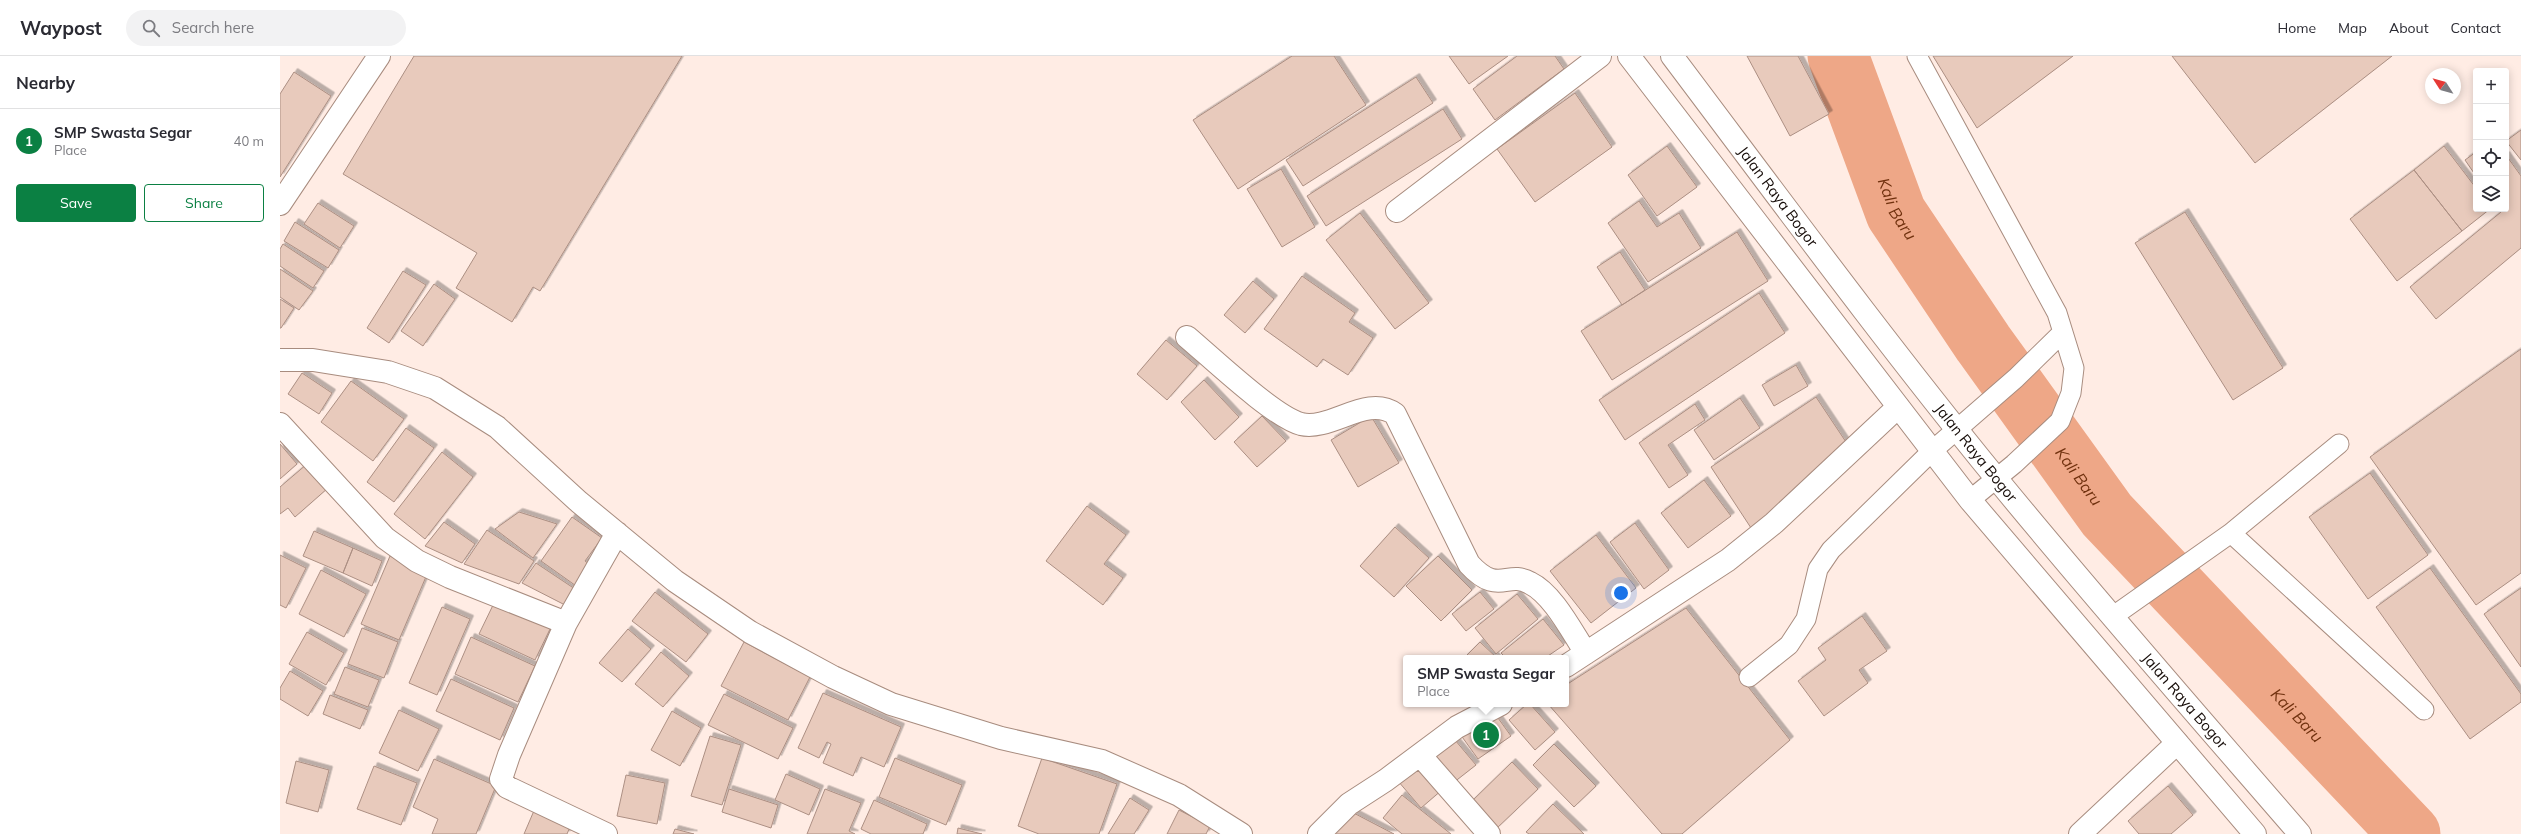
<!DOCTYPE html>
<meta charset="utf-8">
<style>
:root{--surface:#fff;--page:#f2f2f3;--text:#2b2b33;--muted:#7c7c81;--line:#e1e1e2;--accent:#0b8043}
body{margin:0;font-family:Mulish,sans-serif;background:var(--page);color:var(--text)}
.controls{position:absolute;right:12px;top:12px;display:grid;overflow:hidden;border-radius:4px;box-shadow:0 2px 10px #0003}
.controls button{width:36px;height:36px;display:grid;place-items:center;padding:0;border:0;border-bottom:1px solid var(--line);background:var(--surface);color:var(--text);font:20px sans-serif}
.compass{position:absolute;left:2145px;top:12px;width:36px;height:36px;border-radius:50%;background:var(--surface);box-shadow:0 2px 10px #0003;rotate:306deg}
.you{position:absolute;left:1341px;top:537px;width:14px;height:14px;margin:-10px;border:3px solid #fff;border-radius:50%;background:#1a73e8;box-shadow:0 0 0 6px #1a73e833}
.badge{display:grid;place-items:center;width:26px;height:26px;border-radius:50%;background:var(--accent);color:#fff;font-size:13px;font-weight:700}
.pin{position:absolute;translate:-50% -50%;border:2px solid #fff;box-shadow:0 1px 4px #0006}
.popup{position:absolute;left:1123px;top:599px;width:166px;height:52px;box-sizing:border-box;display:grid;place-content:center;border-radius:4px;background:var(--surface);filter:drop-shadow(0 1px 3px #0005);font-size:13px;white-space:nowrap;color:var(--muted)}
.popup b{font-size:15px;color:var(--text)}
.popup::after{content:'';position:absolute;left:50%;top:100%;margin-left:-8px;border:8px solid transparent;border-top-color:var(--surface)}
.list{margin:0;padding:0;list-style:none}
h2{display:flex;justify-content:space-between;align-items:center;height:52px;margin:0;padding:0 16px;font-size:17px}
h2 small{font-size:13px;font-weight:400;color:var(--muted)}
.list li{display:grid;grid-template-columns:26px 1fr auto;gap:12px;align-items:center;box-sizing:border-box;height:64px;padding:0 16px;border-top:1px solid var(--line)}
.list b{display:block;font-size:15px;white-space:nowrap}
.list p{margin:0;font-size:13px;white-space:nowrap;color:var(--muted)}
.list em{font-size:13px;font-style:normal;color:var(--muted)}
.actions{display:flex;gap:8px;padding:12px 16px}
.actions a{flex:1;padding:9px 0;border:1px solid var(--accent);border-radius:4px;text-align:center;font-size:14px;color:var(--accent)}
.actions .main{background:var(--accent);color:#fff}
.icon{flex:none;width:22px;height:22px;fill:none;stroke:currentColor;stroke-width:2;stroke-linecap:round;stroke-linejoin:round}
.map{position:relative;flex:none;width:2241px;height:778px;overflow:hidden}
header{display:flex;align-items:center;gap:24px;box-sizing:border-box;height:56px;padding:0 20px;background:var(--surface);border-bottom:1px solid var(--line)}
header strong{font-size:19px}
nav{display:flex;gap:22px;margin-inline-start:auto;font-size:14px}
.search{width:280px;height:36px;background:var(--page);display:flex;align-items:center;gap:10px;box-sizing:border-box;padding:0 14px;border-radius:22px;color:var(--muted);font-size:15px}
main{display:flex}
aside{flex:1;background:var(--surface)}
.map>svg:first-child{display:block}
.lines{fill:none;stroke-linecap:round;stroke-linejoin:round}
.river{stroke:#eea787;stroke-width:61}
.building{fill:#e8cabc;stroke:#ac8f83;filter:url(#shadow)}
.lane-casing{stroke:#a88c7f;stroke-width:21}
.street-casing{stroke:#a88c7f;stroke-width:24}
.highway-casing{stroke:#a88c7f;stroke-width:24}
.lane{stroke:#fff;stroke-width:19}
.street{stroke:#fff;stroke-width:22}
.highway{stroke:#fff;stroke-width:22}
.labels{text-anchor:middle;stroke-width:3;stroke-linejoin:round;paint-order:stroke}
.street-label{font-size:15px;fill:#160c08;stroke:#ffece4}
.water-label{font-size:16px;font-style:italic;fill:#70310e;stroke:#ffece4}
</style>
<header>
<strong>Waypost</strong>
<div class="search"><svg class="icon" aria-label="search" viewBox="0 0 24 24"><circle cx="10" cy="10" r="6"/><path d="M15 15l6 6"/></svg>Search here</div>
<nav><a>Home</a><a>Map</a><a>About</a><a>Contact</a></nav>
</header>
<main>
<aside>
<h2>Nearby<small></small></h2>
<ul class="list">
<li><span class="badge">1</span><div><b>SMP Swasta Segar</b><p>Place</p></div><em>40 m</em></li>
</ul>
<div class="actions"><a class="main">Save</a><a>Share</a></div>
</aside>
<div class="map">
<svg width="2241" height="778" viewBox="0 0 2241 778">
<defs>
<filter id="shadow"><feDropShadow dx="3.5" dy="-3.5" stdDeviation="0" flood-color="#0004"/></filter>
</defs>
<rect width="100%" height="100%" fill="#ffece4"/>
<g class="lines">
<path class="river" id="s1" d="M 1558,0 L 1616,157 L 1703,287 L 1827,459 L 2130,778"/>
</g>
<path class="building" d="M 134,0 L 402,0 L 260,235 L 253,231 L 232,266 L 176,232 L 197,197 L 63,118 Z
M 1012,0 L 1054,0 L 1086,49 L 958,133 L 913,64 Z
M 1169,0 L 1228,0 L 1189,28 Z
M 1237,0 L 1275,0 L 1284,13 L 1215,64 L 1193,33 Z
M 1467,0 L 1518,0 L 1549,58 L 1510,80 Z
M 1653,0 L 1793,0 L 1697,72 Z
M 1892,0 L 2112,0 L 1975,107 Z
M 14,16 L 51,40 L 0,121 L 0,38 Z
M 1136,21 L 1153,47 L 1023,130 L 1006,104 Z
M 1295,37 L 1332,91 L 1255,146 L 1217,93 Z
M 1163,53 L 1182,83 L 1046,170 L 1027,140 Z
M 2241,74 L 2241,104 L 2226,85 Z
M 1387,90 L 1417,131 L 1377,160 L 1348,119 Z
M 2164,90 L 2196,132 L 2196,153 L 2210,153 L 2182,175 L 2134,114 Z
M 2196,96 L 2196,120 L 2185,104 Z
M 2226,99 L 2241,120 L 2241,192 L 2156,263 L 2130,231 L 2221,156 L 2219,153 L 2226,153 Z
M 1001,113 L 1035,171 L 1002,191 L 967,133 Z
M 2134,114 L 2182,175 L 2117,225 L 2070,163 Z
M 1359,145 L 1377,171 L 1399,157 L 1421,192 L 1368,226 L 1328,167 Z
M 38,147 L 74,170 L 60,192 L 24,168 Z
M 1905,156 L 2003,312 L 1953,344 L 1855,187 Z
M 1080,157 L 1149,247 L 1115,273 L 1046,184 Z
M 15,166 L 59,194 L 48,212 L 4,185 Z
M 1457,176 L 1488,225 L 1332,324 L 1301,275 Z
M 3,188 L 44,215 L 33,232 L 0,210 L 0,193 Z
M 1340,196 L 1365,234 L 1342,249 L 1317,211 Z
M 0,213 L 33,235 L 19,254 L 0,241 Z
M 123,215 L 146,229 L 109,287 L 87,272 Z
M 1022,220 L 1075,257 L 1069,266 L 1093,282 L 1068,319 L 1043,303 L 1037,311 L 984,273 Z
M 973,225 L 994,243 L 965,277 L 944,259 Z
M 154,228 L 175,243 L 143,290 L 121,275 Z
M 1479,237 L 1505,277 L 1345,384 L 1319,344 Z
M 0,243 L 14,252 L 1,272 L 0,272 Z
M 886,284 L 917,310 L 887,344 L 857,318 Z
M 2241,293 L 2241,517 L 2196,549 L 2090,401 Z
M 1516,309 L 1528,330 L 1494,350 L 1482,329 Z
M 22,317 L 52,337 L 39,358 L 8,338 Z
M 924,324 L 959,361 L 935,384 L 901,346 Z
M 71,325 L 124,363 L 93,405 L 41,366 Z
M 1536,341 L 1568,389 L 1473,475 L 1431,411 Z
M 1460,342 L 1480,372 L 1434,404 L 1414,374 Z
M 1415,348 L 1425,364 L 1388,389 L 1408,419 L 1389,432 L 1359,387 Z
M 982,360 L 1006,385 L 977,411 L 954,386 Z
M 1091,360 L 1119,407 L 1078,431 L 1051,384 Z
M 126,372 L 154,392 L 114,446 L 87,426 Z
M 0,388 L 17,408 L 0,423 Z
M 162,396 L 193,421 L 145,483 L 114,458 Z
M 27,408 L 48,432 L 15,461 L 8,452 L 0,458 L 0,431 Z
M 2090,417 L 2148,499 L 2088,543 L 2029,461 Z
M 1424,424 L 1451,460 L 1408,492 L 1381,457 Z
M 807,450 L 846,479 L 824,508 L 843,522 L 823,549 L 766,505 Z
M 239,456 L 277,468 L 253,502 L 215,473 Z
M 292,461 L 322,482 L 305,505 L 314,512 L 299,532 L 261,505 Z
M 164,466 L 195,488 L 182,507 L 145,490 Z
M 1355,467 L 1389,514 L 1364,533 L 1330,486 Z
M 1115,471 L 1149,502 L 1114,541 L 1080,510 Z
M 207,474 L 254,505 L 239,528 L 184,508 Z
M 34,475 L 73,492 L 63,517 L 23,500 Z
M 1316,479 L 1356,532 L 1311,567 L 1270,515 Z
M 73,492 L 102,505 L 92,530 L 63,517 Z
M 0,499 L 26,512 L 6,552 L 0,549 Z
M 110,500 L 148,516 L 119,584 L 81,568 Z
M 1158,500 L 1192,534 L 1161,565 L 1126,530 Z
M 256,507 L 295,533 L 285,549 L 242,527 Z
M 2150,512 L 2241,638 L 2241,646 L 2190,683 L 2096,551 Z
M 41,514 L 86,538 L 64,581 L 19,558 Z
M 2241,532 L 2241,611 L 2204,558 Z
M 375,536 L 428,578 L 406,606 L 352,565 Z
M 1200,536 L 1214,553 L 1186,575 L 1172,558 Z
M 1237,538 L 1258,563 L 1216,598 L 1195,572 Z
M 215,545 L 271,571 L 255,604 L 199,578 Z
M 162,551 L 190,563 L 157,639 L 129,627 Z
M 1406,552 L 1510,684 L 1402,778 L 1382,778 L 1268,648 L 1286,648 L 1286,629 Z
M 1582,560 L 1607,595 L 1579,614 L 1588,627 L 1544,660 L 1518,625 L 1546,604 L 1538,592 Z
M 1263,563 L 1284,589 L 1265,602 L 1226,602 L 1221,597 Z
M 82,572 L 118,586 L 104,622 L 68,608 Z
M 348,573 L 371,593 L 342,626 L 319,607 Z
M 27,576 L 64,597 L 46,629 L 9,608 Z
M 191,581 L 255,610 L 238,646 L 175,618 Z
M 464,586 L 530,621 L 508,664 L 441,630 Z
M 1200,586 L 1217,602 L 1184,602 Z
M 381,596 L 409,620 L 383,651 L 355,628 Z
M 65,611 L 99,624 L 88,651 L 54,638 Z
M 10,615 L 43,635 L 28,660 L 0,643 L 0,632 Z
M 171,623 L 234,652 L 220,684 L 156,655 Z
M 543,637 L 621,671 L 604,711 L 581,701 L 573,720 L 543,707 L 551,688 L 547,686 L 539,702 L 518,692 Z
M 444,638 L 513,672 L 498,703 L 428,669 Z
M 50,639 L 88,654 L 80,673 L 43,658 Z
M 1247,648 L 1250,648 L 1275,676 L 1255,694 L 1229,664 Z
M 119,654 L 159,673 L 138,715 L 99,697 Z
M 392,655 L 421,672 L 400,710 L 371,694 Z
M 1213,655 L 1231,680 L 1198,703 L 1180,678 Z
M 430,680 L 461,689 L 442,749 L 411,740 Z
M 1175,684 L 1196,709 L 1173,727 L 1153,702 Z
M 1274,688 L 1316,730 L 1294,751 L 1253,709 Z
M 615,702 L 682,729 L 666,769 L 599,741 Z
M 762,702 L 837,728 L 819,778 L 759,778 L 738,770 Z
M 154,703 L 216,730 L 196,778 L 152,778 L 158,763 L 133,751 Z
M 16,705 L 49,714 L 38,756 L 6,747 Z
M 1140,706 L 1163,733 L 1141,752 L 1118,725 Z
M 1232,706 L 1258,733 L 1216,773 L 1191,746 Z
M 94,710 L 137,727 L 121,769 L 77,753 Z
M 506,718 L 540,733 L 529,759 L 495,744 Z
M 346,719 L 385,727 L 377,768 L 337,760 Z
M 1888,730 L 1913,759 L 1891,778 L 1859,778 L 1848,765 Z
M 449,733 L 498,749 L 491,772 L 442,756 Z
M 545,733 L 581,747 L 569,775 L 575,778 L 527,778 Z
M 1122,739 L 1171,778 L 1122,778 L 1103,762 Z
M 850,742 L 869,754 L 854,778 L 828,778 Z
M 594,744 L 647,768 L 643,778 L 591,778 L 581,773 Z
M 1273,748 L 1304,778 L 1249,778 L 1246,776 Z
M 256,750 L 292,766 L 287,778 L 244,778 Z
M 1066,753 L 1114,778 L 1053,778 Z
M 899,754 L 930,770 L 926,778 L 887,778 Z
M 678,772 L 702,778 L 677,778 Z
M 395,773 L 414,778 L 393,778 Z"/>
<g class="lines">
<g class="lane-casing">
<path id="lane" d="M 1637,0 L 1777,257 L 1794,312 L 1791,337 L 1780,365 L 1734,408 L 1690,444
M 1951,477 L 2059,388
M 1832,561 L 1951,477 L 2144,654
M 1469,621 L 1509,589 L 1526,563 L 1538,513 L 1551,494 L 1652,395 L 1736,322 L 1783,276"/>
</g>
<g class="street-casing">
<path id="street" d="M 0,148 L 99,0
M 1117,155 L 1320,0
M 907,281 C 932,302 994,361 1021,368 C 1051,375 1087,338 1115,358 L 1189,508 C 1218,540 1227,514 1250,527 C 1273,538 1292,576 1306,597
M 0,304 L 33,304 L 108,316 L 155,332 L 217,371 L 299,446 L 395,525 L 470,576 L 553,621 L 611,648 L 721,682 L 822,705 L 899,739 L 961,778
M 0,368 L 105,482 L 137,505 L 170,521 L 286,567
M 1286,610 L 1448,504 L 1494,467 L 1618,351
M 1140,699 L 1209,778
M 326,778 L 227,731 L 221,723 L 229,699 L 286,567 L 337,477
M 1039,778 L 1069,748 L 1106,724 L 1177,671 L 1221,648
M 1800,778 L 1897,687"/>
</g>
<g class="highway-casing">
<g id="highway">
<path d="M 1349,0 L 1690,444 L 1975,778"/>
<path id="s2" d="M 1392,0 C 1499,142 1604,285 1716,422 C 1815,543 1918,660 2020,778"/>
</g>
</g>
<use href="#lane" class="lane"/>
<use href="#street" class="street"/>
<use href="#highway" class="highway"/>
</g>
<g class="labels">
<g class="street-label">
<text dy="5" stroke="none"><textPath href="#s2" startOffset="176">Jalan Raya Bogor</textPath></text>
<text dy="5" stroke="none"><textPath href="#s2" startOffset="500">Jalan Raya Bogor</textPath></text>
<text dy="5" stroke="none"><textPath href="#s2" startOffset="824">Jalan Raya Bogor</textPath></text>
</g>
<g class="water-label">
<text dy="6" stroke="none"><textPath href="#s1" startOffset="164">Kali Baru</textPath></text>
<text dy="6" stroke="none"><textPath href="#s1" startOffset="488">Kali Baru</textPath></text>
<text dy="6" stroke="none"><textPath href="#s1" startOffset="812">Kali Baru</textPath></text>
</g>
</g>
</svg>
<div class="controls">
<button>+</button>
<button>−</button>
<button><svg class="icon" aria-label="locate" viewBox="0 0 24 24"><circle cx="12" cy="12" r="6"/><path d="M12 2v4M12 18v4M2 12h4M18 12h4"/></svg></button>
<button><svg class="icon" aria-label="layers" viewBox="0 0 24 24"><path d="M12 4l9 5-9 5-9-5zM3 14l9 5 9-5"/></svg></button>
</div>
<svg class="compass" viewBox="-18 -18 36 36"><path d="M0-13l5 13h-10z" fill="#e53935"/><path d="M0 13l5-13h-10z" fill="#7c7c81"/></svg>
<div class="you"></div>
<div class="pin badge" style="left:1206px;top:679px">1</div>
<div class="popup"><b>SMP Swasta Segar</b>Place</div>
</div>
</main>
